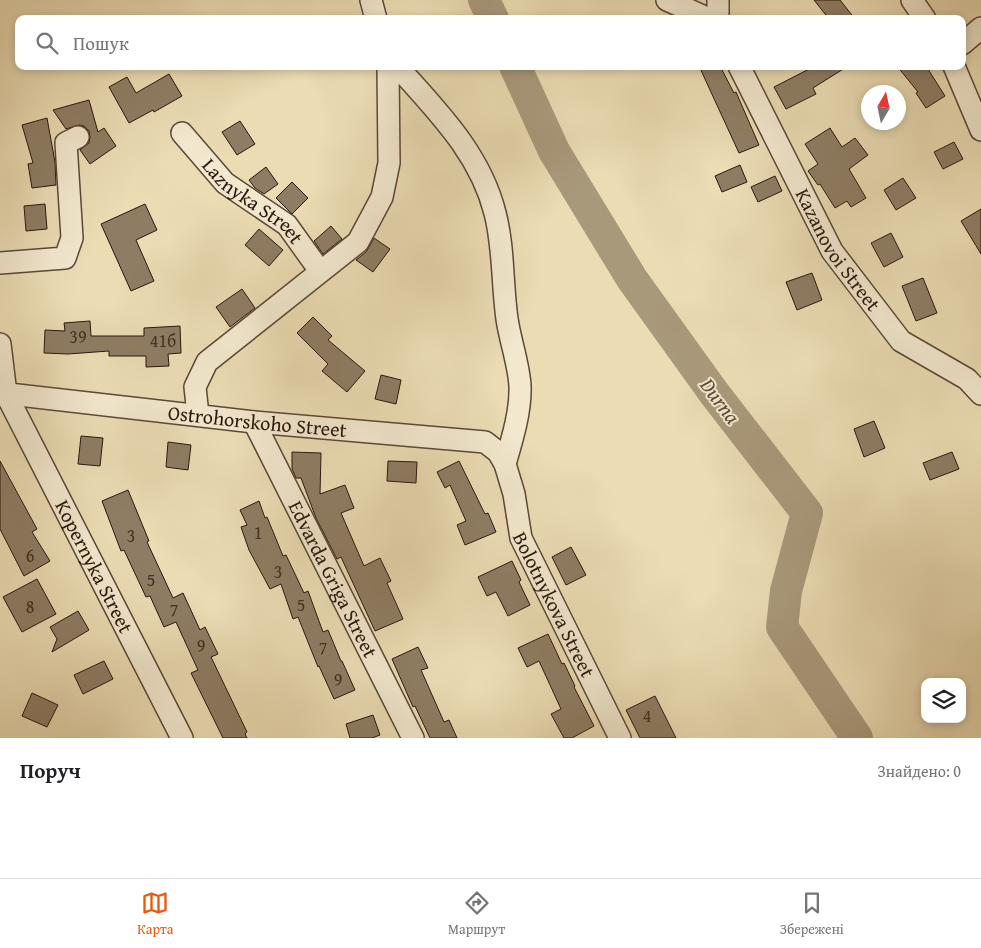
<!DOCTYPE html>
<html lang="uk">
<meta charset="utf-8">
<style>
:root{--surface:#fff;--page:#f6f6f6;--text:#202124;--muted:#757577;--line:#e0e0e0;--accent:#ea580c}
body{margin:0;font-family:"Gentium Book Plus",serif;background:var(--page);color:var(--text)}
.controls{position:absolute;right:15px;bottom:15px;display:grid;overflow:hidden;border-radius:10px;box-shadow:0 2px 8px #0003}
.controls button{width:45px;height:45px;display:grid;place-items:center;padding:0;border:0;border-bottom:1px solid var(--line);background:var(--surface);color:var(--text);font:25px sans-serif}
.compass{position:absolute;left:861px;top:85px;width:45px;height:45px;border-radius:50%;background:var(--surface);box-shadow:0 2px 8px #0003;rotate:9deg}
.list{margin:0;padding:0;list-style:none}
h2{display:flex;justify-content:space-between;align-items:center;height:65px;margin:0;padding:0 20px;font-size:21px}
h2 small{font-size:16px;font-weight:400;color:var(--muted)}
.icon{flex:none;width:28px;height:28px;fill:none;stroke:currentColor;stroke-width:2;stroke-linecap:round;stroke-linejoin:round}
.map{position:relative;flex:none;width:981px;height:738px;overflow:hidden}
.search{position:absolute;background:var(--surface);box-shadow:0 2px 8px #0003;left:15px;right:15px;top:15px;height:55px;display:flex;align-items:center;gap:12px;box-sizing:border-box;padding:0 18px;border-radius:10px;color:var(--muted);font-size:19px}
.sheet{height:140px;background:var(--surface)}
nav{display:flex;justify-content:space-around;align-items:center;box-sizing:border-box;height:70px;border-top:1px solid var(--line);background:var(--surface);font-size:14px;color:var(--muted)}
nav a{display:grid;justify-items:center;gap:2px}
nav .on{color:var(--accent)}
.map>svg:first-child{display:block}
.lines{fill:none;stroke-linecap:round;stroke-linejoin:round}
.river{stroke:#a9997b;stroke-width:32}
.building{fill:#8e7d64;stroke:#29170d}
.minor-casing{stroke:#5a4837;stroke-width:24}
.minor{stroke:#f2e8ce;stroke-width:21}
.labels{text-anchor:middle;stroke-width:4;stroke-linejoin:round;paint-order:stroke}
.number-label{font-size:18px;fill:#423023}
.street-label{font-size:20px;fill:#29170d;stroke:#f2e8ce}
.water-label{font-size:21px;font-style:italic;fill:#5c4b39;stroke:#f2e8ce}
</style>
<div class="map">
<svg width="981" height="738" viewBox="0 0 981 738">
<rect width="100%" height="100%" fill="#ebdcb4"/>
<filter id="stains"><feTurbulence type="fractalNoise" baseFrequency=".004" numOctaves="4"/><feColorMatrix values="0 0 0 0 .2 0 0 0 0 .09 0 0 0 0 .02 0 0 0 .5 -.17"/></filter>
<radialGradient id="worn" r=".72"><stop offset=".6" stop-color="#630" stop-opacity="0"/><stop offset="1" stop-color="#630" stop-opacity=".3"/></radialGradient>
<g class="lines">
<path class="river" d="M 484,0 L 493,19
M 515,66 L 554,151 L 632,279 L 714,393 L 807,513 L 786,591 L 782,627 L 857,738"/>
</g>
<path class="building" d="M 814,0 L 840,0 L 855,19 L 829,19 Z
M 699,66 L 720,66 L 734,93 L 736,92 L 759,145 L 739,153 Z
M 815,66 L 848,66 L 813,88 L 816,94 L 786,109 L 774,87 Z
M 897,66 L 926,66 L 945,96 L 926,108 L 916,93 L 918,92 Z
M 169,74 L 182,96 L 154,112 L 153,110 L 129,123 L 109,87 L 127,77 L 136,93 Z
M 89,100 L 98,132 L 104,128 L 116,146 L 90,164 L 80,150 L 89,143 L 90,137 L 89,131 L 84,126 L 79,125 L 66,129 L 53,110 Z
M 47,118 L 55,162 L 56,185 L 32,188 L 28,164 L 33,163 L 22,125 Z
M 240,121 L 255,144 L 237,155 L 222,132 Z
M 830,128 L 842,147 L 855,138 L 868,155 L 849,169 L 866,198 L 851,207 L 847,201 L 835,208 L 820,184 L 818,185 L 808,171 L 818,164 L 805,144 Z
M 954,142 L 963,159 L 943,169 L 934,152 Z
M 740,165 L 747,182 L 722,192 L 715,176 Z
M 266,167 L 278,184 L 264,194 L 255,188 L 249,180 Z
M 775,176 L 782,191 L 758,202 L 751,187 Z
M 903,178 L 916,198 L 896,210 L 884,190 Z
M 292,182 L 308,198 L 292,214 L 276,198 Z
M 45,204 L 47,229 L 26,231 L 24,206 Z
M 145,204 L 157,230 L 136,240 L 154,281 L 131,291 L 101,224 Z
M 981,209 L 981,254 L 961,221 Z
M 331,226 L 342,239 L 323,254 L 314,241 Z
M 259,229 L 283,250 L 269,266 L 245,245 Z
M 891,233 L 903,257 L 884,267 L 871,243 Z
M 374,238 L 390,249 L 373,272 L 356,260 L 366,252 Z
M 812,273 L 822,300 L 797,310 L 786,282 Z
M 923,278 L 937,313 L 916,321 L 902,286 Z
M 242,289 L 255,308 L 230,327 L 216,307 Z
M 313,317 L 332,336 L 328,340 L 365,371 L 347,392 L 322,371 L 328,364 L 297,333 Z
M 90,321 L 91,336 L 144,336 L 144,328 L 180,326 L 181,353 L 168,354 L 169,366 L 146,367 L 146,356 L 109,356 L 109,351 L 68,354 L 44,353 L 45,330 L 65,331 L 64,323 Z
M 381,375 L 401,380 L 396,404 L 375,399 Z
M 874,421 L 885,448 L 864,457 L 854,429 Z
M 81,436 L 103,438 L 100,466 L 78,464 Z
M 168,442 L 191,445 L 188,470 L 166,467 Z
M 292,452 L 321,453 L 320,494 L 345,485 L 354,508 L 341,513 L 364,566 L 380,558 L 391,581 L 387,583 L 403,619 L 375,631 L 341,557 L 337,559 L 316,518 L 301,478 L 296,478 L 292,469 Z
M 952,452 L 959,469 L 930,480 L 923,463 Z
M 0,461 L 37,529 L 32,532 L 50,561 L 24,576 L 0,529 Z
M 388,461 L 417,462 L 416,483 L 387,481 Z
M 459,461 L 485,514 L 488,513 L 496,532 L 465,545 L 457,525 L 466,521 L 450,485 L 445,488 L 437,472 Z
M 128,490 L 149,541 L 147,542 L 173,598 L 183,593 L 200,630 L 205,627 L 218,654 L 211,657 L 247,732 L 245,734 L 247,738 L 223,738 L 191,673 L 198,670 L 176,622 L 164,627 L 150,596 L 146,597 L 124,550 L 121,551 L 102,501 Z
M 259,501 L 265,518 L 267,517 L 283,556 L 286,555 L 304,593 L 308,591 L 323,632 L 328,630 L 341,661 L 342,661 L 355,690 L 334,699 L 319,666 L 318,667 L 298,617 L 293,619 L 281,584 L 270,589 L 249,550 L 241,527 L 247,525 L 240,510 Z
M 571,547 L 586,575 L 566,585 L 552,557 Z
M 512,561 L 521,580 L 519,582 L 530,605 L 508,616 L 496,592 L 487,596 L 478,577 Z
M 37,579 L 56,614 L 22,632 L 3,597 Z
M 78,611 L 89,630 L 52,652 L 57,639 L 50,627 Z
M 548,634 L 562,664 L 564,663 L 575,686 L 574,687 L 594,726 L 572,738 L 564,738 L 551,714 L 561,709 L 539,661 L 527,667 L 518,648 Z
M 418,647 L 428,668 L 421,670 L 444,722 L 449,720 L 457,738 L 430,738 L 415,706 L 413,707 L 392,659 Z
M 104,661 L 113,679 L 83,694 L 74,675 Z
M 32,693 L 58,705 L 47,727 L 22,716 Z
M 655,696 L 676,738 L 640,738 L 626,710 Z
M 373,715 L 380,735 L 372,738 L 350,738 L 346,724 Z"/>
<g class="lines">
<g class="minor-casing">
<g id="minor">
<path d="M 371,0 L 376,19"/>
<path d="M 667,0 L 709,19"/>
<path d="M 912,0 L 925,19"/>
<path d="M 718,19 L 718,0"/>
<path d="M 962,44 L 981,28"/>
<path d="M 397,66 C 437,111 480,153 495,213 C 504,247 502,284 507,319 C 510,340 519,365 520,386 C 521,411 512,440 505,464"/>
<path id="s1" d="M 739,66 L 832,251 L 901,341 L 967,379 L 981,394"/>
<path d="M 954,66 L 981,130"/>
<path id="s2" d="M 182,133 L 225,183 L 287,225 L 320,271"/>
<path d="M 0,263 L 65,258 L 72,238 L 66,143 L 78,137"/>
<path id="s3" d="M 0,344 L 6,394 L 182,738"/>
<path id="s4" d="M 0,393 L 254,422 L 485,442 L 498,452 L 505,464 L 514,494 L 521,538 L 620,738"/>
<path d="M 198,415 L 195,387 L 207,362 L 358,242 L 382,197 L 389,163 L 388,66"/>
<path id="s5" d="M 254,422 L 413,738"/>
</g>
</g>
<use href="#minor" class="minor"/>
</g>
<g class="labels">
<g class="number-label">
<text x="78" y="343">39</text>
<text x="163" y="347">41б</text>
<text x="258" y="539">1</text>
<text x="131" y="542">3</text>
<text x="30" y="562">6</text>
<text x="278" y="578">3</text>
<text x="151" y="586">5</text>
<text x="301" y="611">5</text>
<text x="30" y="613">8</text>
<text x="174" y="616">7</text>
<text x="201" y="652">9</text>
<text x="323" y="654">7</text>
<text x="338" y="686">9</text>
<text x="647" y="722">4</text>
</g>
<g class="street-label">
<text dy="7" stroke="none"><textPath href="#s2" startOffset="99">Laznyka Street</textPath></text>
<text dy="7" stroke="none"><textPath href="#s1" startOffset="209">Kazanovoi Street</textPath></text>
<text dy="7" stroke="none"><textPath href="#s4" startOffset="259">Ostrohorskoho Street</textPath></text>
<text dy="7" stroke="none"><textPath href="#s3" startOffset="244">Kopernyka Street</textPath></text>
<text dy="7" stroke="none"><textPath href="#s5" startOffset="176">Edvarda Griga Street</textPath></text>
<text dy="7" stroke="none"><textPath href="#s4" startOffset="668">Bolotnykova Street</textPath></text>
</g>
<g class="water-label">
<text transform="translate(720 401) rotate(53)" y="7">Durna</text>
</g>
</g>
<rect width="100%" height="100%" filter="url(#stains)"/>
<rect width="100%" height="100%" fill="url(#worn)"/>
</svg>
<div class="controls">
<button><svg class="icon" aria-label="layers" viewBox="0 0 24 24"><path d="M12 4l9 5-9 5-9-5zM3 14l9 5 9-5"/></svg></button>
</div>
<svg class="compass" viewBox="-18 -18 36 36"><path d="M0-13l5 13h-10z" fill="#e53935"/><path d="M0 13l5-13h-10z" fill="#757577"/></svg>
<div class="search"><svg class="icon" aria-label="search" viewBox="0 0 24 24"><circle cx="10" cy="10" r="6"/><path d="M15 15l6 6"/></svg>Пошук</div>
</div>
<section class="sheet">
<h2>Поруч<small>Знайдено: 0</small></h2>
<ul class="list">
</ul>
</section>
<nav>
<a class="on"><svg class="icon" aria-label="map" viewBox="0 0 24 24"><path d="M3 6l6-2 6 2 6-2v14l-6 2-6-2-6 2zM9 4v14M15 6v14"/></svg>Карта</a>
<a><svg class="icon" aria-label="directions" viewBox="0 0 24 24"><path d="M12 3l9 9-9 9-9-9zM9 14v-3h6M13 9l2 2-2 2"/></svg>Маршрут</a>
<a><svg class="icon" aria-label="saved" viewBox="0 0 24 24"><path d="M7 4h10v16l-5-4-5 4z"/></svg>Збережені</a>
</nav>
